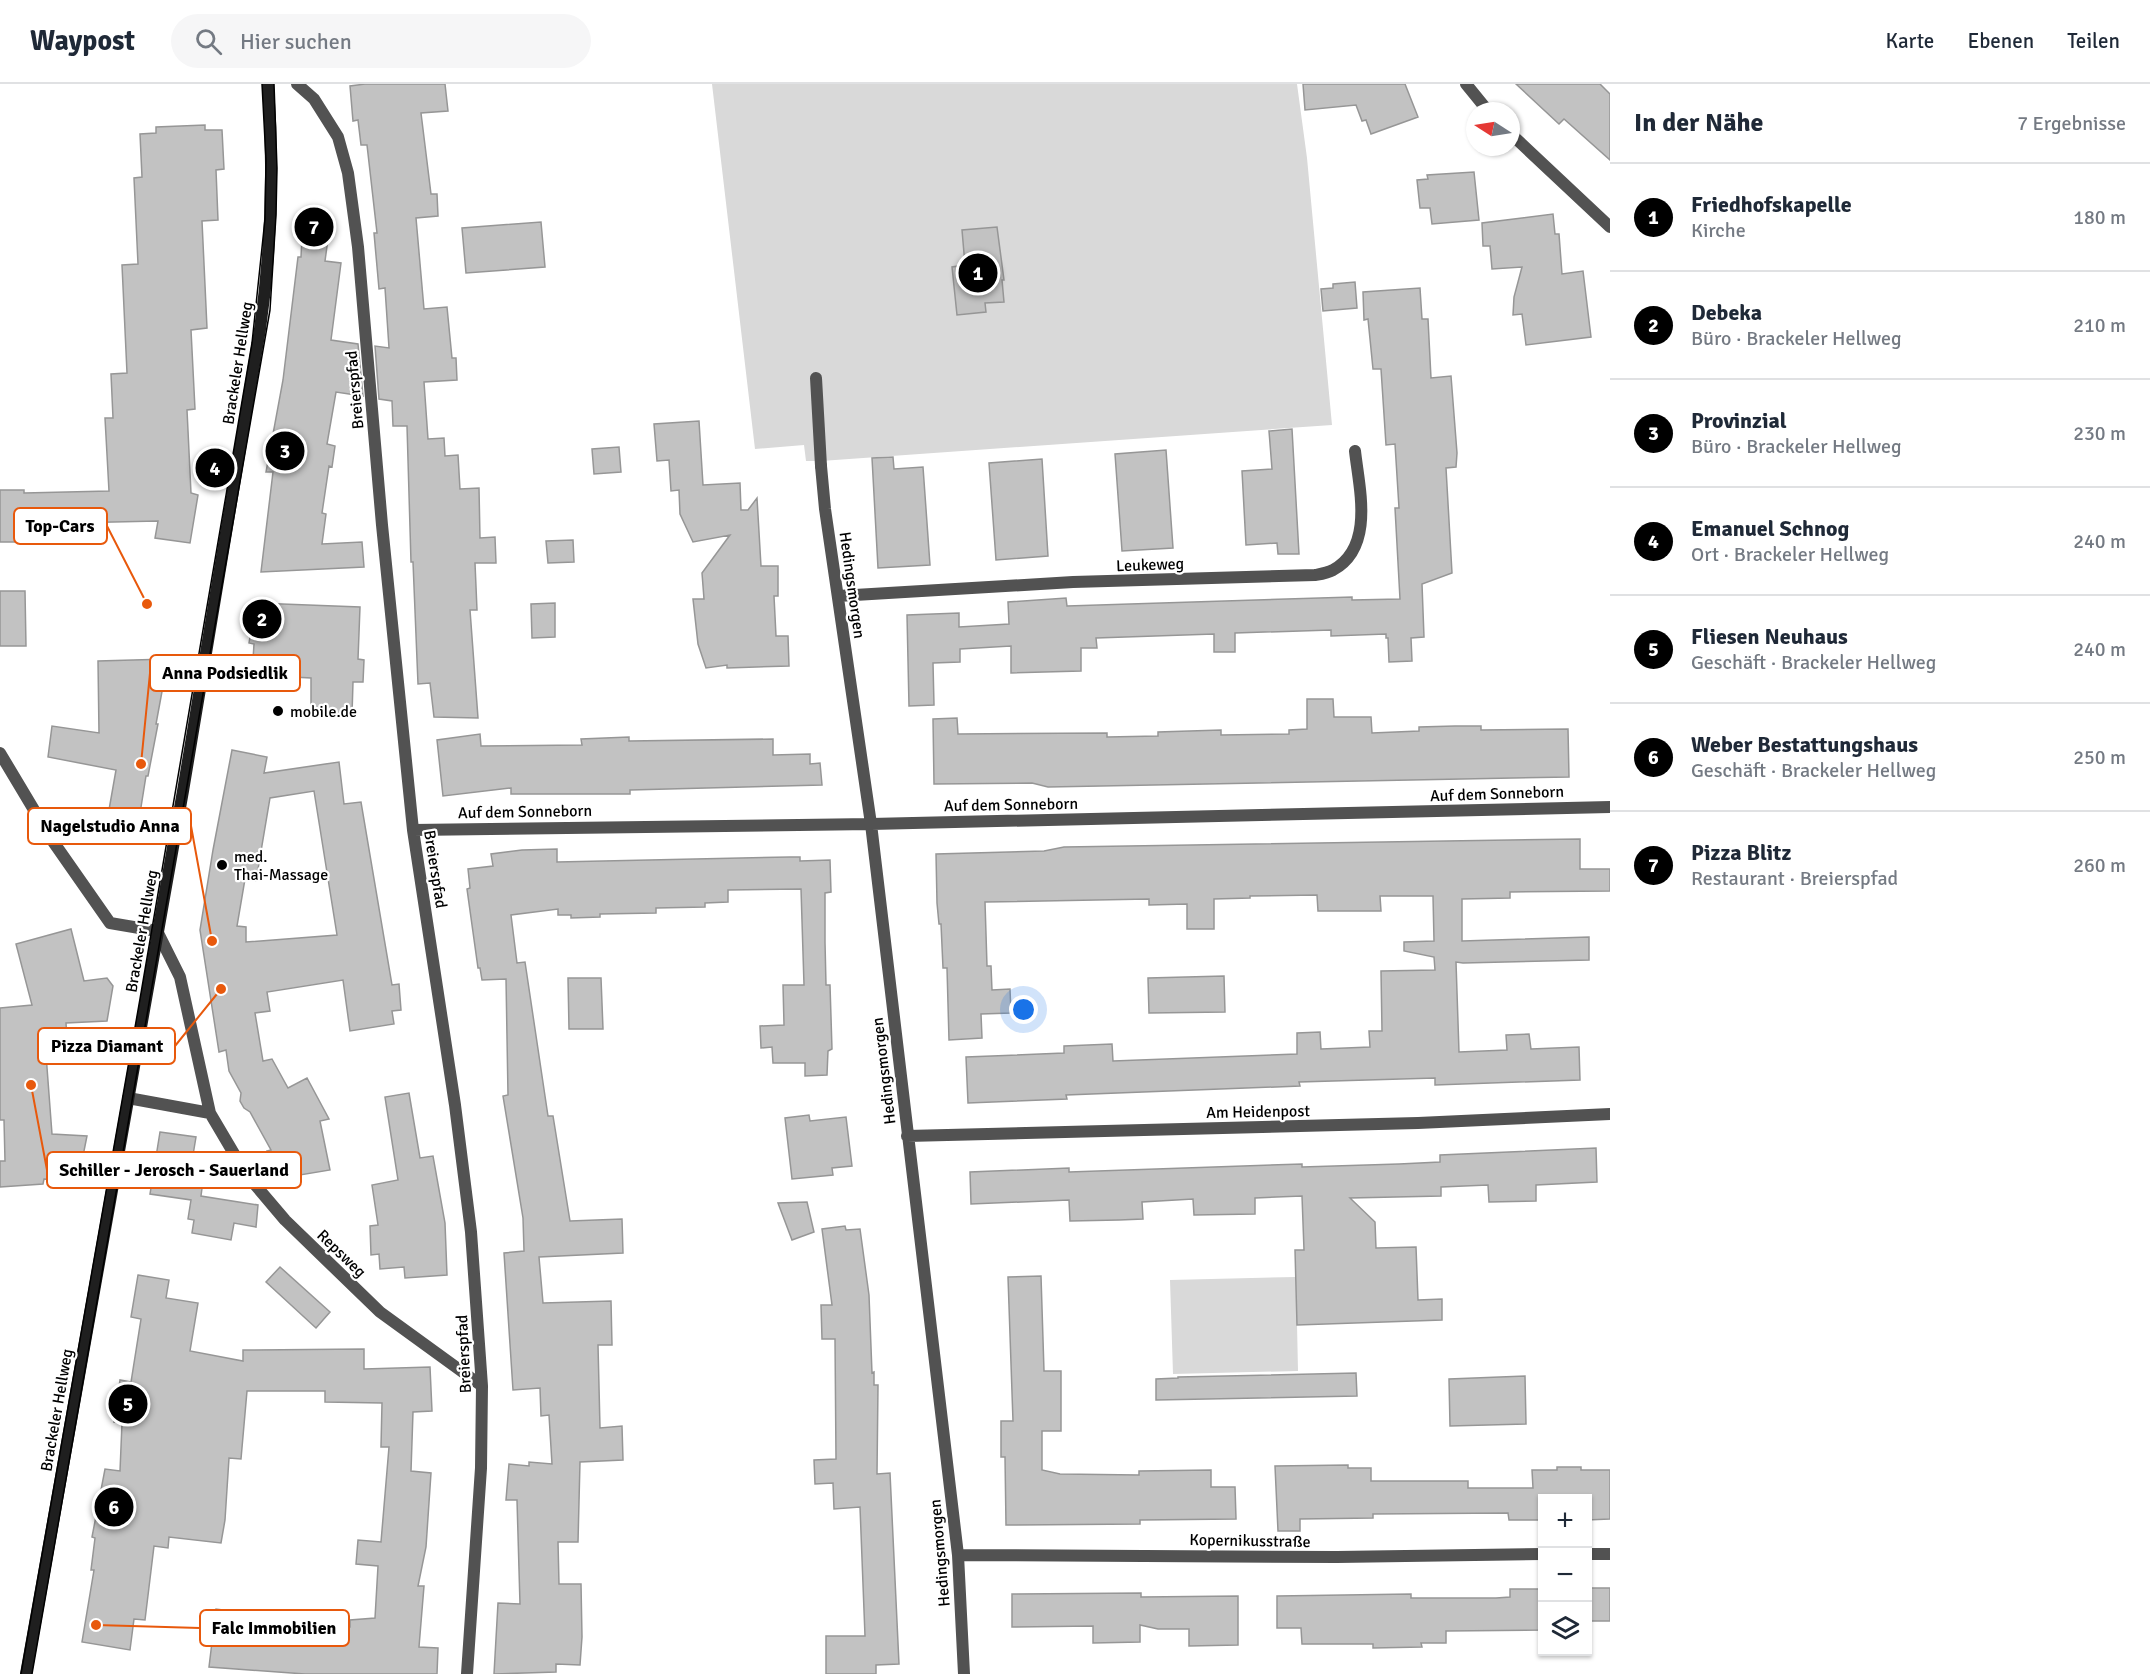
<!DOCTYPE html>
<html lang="de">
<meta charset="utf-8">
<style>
:root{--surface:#fff;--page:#f6f6f7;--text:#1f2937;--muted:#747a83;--line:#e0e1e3;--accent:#000}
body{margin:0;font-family:Signika,sans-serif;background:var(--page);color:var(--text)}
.controls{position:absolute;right:18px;bottom:18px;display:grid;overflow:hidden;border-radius:0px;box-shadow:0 2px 4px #0004}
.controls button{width:54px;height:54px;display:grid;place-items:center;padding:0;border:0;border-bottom:2px solid var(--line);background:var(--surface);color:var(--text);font:30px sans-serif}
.compass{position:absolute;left:1466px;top:18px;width:54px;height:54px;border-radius:50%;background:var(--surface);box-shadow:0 2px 4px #0004;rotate:282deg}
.you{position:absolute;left:1024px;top:926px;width:21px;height:21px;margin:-15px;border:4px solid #fff;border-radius:50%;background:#1a73e8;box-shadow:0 0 0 9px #1a73e833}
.badge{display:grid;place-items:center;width:39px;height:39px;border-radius:50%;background:var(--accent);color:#fff;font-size:20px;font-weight:700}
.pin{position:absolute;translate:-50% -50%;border:3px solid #fff;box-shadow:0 2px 6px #0006}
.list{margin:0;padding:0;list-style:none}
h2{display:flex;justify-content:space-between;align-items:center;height:78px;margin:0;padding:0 24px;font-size:26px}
h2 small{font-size:20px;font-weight:400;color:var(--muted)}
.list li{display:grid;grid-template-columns:39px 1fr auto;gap:18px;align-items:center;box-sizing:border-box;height:108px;padding:0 24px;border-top:2px solid var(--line)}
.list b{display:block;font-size:22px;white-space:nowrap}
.list p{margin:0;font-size:20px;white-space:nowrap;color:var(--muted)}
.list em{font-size:20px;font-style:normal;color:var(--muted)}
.icon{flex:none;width:33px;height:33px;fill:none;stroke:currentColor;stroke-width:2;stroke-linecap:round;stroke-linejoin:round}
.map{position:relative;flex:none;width:1610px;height:1590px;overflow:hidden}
header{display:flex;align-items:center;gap:36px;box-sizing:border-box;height:84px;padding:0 30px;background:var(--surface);border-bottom:2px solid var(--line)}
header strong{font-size:28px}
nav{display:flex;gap:33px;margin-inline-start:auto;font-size:21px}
.search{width:420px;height:54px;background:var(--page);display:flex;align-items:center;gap:15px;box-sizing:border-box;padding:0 21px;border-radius:33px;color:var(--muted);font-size:22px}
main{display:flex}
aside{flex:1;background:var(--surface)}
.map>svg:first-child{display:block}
.green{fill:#d9d9d9}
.building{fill:#c2c2c2;stroke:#969696;stroke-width:1.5;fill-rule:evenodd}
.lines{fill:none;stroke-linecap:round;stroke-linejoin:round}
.service{stroke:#525252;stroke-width:12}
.minor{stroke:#525252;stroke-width:12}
.secondary{stroke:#1f1f1f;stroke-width:12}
.tram{stroke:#000;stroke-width:1.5}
.poi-dot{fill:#000;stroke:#fff;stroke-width:2}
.labels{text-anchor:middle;stroke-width:4.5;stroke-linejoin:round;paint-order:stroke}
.street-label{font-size:16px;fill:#000;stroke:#fff}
.poi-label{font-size:16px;fill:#000;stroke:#fff;text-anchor:start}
.leader{fill:none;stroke:#e8590c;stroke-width:2}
.callout-dot{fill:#e8590c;stroke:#fff;stroke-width:2}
.callout{fill:#fff;stroke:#e8590c;stroke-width:2}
.callout-label{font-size:18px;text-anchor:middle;font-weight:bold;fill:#000}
</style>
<header>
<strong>Waypost</strong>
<div class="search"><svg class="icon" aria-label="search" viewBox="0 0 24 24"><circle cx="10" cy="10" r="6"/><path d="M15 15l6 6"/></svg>Hier suchen</div>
<nav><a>Karte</a><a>Ebenen</a><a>Teilen</a></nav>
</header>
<main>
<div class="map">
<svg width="1610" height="1590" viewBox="0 0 1610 1590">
<rect width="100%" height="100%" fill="#fff"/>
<path class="green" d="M 712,0 L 1297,0 L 1307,74 L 1332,341 L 821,377 L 806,377 L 804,361 L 755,365 Z
M 1296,1193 L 1298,1287 L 1173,1290 L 1170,1196 Z"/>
<path class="building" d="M 365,0 L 445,0 L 448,27 L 421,29 L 431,110 L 437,110 L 438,132 L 416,134 L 424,225 L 447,223 L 452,274 L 456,274 L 457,296 L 424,298 L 428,355 L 444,354 L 445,372 L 458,371 L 460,405 L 479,404 L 480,454 L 495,453 L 496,479 L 475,479 L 477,526 L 470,526 L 478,634 L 434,633 L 430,599 L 418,600 L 413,478 L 411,478 L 407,342 L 393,342 L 392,317 L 379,315 L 375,262 L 389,264 L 385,204 L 379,205 L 374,149 L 377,149 L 367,61 L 361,61 L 358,36 L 353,37 L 350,2 Z
M 1303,0 L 1405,0 L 1418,33 L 1371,50 L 1366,36 L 1362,37 L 1356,21 L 1305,26 Z
M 1516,0 L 1600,0 L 1610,10 L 1610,76 L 1564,35 L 1559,40 Z
M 205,41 L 205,46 L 222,46 L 224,85 L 216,86 L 218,136 L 202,137 L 207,244 L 191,246 L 195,325 L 187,326 L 191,409 L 198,411 L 190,459 L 155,454 L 158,437 L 25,440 L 26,458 L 0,458 L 0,406 L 24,406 L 24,409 L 109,407 L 105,334 L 113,334 L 111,290 L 127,289 L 122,181 L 138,180 L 134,94 L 142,93 L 140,50 L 156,49 L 156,43 Z
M 1474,88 L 1479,136 L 1432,140 L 1430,124 L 1420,124 L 1417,96 L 1428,95 L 1427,91 Z
M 1553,130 L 1555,150 L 1559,150 L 1562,190 L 1583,187 L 1591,253 L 1526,261 L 1522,230 L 1513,231 L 1514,213 L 1522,183 L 1492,185 L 1490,162 L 1483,162 L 1482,139 Z
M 303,133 L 331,133 L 325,177 L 341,179 L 331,256 L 358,260 L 363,312 L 336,308 L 327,360 L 335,362 L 332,383 L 329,382 L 322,429 L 326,430 L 322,460 L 362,458 L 364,483 L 261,488 L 273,388 L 266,388 L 283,296 L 298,173 L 301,173 Z
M 541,138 L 545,183 L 466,189 L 462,144 Z
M 997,143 L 1004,196 L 1002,196 L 1004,218 L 985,219 L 986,228 L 957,231 L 952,183 L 965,181 L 962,146 Z
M 1355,198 L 1357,224 L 1323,227 L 1321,205 L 1333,204 L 1333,200 Z
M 1420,204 L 1422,235 L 1428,235 L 1431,294 L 1451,292 L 1457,369 L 1456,383 L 1446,384 L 1452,489 L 1422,500 L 1424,553 L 1411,554 L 1412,577 L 1389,578 L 1388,554 L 1386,554 L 1386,550 L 1331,552 L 1331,546 L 1235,549 L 1235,568 L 1214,568 L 1214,550 L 1096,554 L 1097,564 L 1081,564 L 1081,587 L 1011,589 L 1011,562 L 960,565 L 960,578 L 933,579 L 934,621 L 909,622 L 907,531 L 959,529 L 959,543 L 1009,540 L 1008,518 L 1066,514 L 1067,522 L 1352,513 L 1352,516 L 1400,515 L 1395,424 L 1399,424 L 1395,360 L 1386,361 L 1381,285 L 1373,285 L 1368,235 L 1364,236 L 1363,208 Z
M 699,337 L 703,401 L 740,399 L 741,426 L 748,426 L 757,414 L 761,482 L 778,482 L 778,512 L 774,512 L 776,552 L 788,552 L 789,582 L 727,584 L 727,581 L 706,584 L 698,560 L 693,515 L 704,515 L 702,489 L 730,451 L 693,458 L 680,430 L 679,406 L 671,407 L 669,376 L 657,377 L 654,340 Z
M 1292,345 L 1299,470 L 1278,470 L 1277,459 L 1246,461 L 1242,387 L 1272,385 L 1269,347 Z
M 619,363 L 621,388 L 594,390 L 592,365 Z
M 1166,366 L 1173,464 L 1122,467 L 1115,370 Z
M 893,373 L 894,385 L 923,383 L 930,481 L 878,484 L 872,374 Z
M 1042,375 L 1048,472 L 996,476 L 989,379 Z
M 573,456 L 574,478 L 548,479 L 546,457 Z
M 0,507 L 25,507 L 26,562 L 0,562 Z
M 256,519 L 360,523 L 358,575 L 364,576 L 363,598 L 353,598 L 352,631 L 311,629 L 311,594 L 252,591 L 254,560 L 249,559 Z
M 555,519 L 555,553 L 532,554 L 531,520 Z
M 168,575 L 156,640 L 158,640 L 148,692 L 146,692 L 137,748 L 106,743 L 116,686 L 48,673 L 52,642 L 99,649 L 98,577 Z
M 1307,615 L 1333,615 L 1334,633 L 1371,633 L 1372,649 L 1419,647 L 1419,643 L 1455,642 L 1481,642 L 1481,646 L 1568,645 L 1569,693 L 1048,703 L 1032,699 L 934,700 L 933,635 L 957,634 L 958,650 L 1107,649 L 1107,653 L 1158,652 L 1158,648 L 1221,646 L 1221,651 L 1289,650 L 1289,646 L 1307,645 Z
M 480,650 L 481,662 L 582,661 L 581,655 L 629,653 L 629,657 L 773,655 L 773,671 L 810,670 L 810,680 L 820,679 L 822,701 L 630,706 L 630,710 L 511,710 L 511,704 L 443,712 L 437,656 Z
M 232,666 L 267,673 L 264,689 L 339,678 L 344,720 L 361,718 L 392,901 L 399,900 L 401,926 L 392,927 L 394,940 L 350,947 L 343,896 L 267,908 L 270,927 L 255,929 L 263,977 L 272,975 L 288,1004 L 307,994 L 329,1035 L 320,1037 L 330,1086 L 300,1091 L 297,1076 L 276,1086 L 267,1067 L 271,1066 L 250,1028 L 244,1024 L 240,1017 L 241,1009 L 229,987 L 226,966 L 219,968 L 200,846 L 213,766 ZM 314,707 L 337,851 L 246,858 L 246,843 L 237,842 L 245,795 L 256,797 L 270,714 Z
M 1580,755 L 1580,785 L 1610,785 L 1610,807 L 1510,808 L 1510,814 L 1462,815 L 1462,857 L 1589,853 L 1589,876 L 1463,879 L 1456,878 L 1459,968 L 1507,966 L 1506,951 L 1529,950 L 1531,965 L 1579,963 L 1580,996 L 1435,1001 L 1435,994 L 1299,998 L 1300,1002 L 1066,1011 L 1067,1015 L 968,1019 L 966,973 L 1064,969 L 1064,962 L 1112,960 L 1113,977 L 1297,970 L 1297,949 L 1320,948 L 1321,965 L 1370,963 L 1369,947 L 1382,947 L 1381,887 L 1435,886 L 1434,873 L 1404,867 L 1404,858 L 1434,857 L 1433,812 L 1380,812 L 1381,827 L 1318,827 L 1317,811 L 1250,812 L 1250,814 L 1214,815 L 1214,845 L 1187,845 L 1187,820 L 1149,821 L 1149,815 L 985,818 L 987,882 L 991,882 L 992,906 L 1010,905 L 1011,929 L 981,930 L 982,954 L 949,956 L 947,884 L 943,884 L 941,840 L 939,840 L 937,819 L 936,770 L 1044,767 L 1064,763 Z
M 557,765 L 557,778 L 790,773 L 800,773 L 800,777 L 830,776 L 831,808 L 825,809 L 825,858 L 826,901 L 830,901 L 832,965 L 828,967 L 827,991 L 805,992 L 805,979 L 773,979 L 772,963 L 761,964 L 760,942 L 784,941 L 783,901 L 804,901 L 801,805 L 728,806 L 728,818 L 705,819 L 705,823 L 656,824 L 656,829 L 600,830 L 600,833 L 571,834 L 571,831 L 558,831 L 558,825 L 511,831 L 517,879 L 525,878 L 548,1032 L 553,1032 L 570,1137 L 622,1135 L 623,1169 L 539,1173 L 543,1219 L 611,1217 L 612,1261 L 598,1261 L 600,1344 L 622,1342 L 623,1376 L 580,1378 L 578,1458 L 558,1458 L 559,1500 L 581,1500 L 582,1553 L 580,1581 L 556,1580 L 556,1588 L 494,1590 L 498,1519 L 520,1520 L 517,1416 L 506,1416 L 509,1380 L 529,1382 L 529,1378 L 552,1380 L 549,1331 L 541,1332 L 540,1304 L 513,1306 L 504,1169 L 524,1167 L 523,1134 L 503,1012 L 508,1011 L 506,895 L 482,896 L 480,884 L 478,884 L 467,805 L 470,804 L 468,785 L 493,782 L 491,770 L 522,766 Z
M 71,845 L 84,897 L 107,894 L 113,902 L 107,937 L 66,939 L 67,956 L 45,957 L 52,1050 L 87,1052 L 78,1097 L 44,1095 L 43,1100 L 0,1103 L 0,1077 L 5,1077 L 4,1036 L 0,1036 L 0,924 L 32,921 L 16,860 Z
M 1224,892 L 1225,928 L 1149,929 L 1148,894 Z
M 568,894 L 601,894 L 603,945 L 569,945 Z
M 409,1009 L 420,1074 L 433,1072 L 445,1139 L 447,1191 L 405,1194 L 404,1183 L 380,1185 L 379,1170 L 371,1171 L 370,1142 L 378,1141 L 372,1101 L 398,1096 L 385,1013 Z
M 809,1031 L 810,1037 L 846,1033 L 852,1082 L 832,1084 L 833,1091 L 792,1095 L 785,1034 Z
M 160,1048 L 196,1053 L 193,1071 L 206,1073 L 201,1112 L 258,1121 L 256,1143 L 234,1139 L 231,1156 L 192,1149 L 194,1136 L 188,1135 L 191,1116 L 150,1110 Z
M 1596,1064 L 1597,1098 L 1536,1101 L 1536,1117 L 1489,1118 L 1488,1101 L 1441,1103 L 1441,1112 L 1350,1114 L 1375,1138 L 1376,1164 L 1416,1163 L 1418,1216 L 1442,1215 L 1442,1236 L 1297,1241 L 1295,1166 L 1304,1166 L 1302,1112 L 1255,1114 L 1255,1130 L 1194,1131 L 1193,1115 L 1142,1118 L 1143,1135 L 1119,1136 L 1070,1137 L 1069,1116 L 971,1120 L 970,1088 L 1069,1084 L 1069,1088 L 1302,1080 L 1302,1083 L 1399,1080 L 1440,1078 L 1440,1071 Z
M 807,1118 L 814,1148 L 792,1156 L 778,1119 Z
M 845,1142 L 846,1146 L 860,1145 L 869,1211 L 872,1289 L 874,1288 L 874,1301 L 878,1301 L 877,1390 L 890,1389 L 899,1580 L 876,1581 L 876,1590 L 826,1590 L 826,1552 L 865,1552 L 860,1423 L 834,1425 L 833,1399 L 815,1400 L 814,1376 L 836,1375 L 835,1255 L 822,1255 L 821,1221 L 832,1221 L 822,1145 Z
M 280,1183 L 330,1228 L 316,1244 L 266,1198 Z
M 138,1191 L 169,1196 L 166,1214 L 198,1219 L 190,1267 L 243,1277 L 243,1266 L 364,1265 L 364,1285 L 430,1283 L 432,1327 L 413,1328 L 411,1387 L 431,1389 L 426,1463 L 418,1502 L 424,1502 L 419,1563 L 438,1564 L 437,1590 L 305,1590 L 209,1583 L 216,1525 L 350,1543 L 350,1536 L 375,1534 L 378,1482 L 356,1480 L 358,1456 L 381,1458 L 389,1363 L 381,1363 L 382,1319 L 325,1318 L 325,1307 L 247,1307 L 241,1375 L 229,1374 L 225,1436 L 221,1459 L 169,1453 L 168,1464 L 154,1462 L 145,1536 L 134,1535 L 130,1566 L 82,1558 L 94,1486 L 91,1486 L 95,1454 L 92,1453 L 105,1385 L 120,1387 L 122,1339 L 114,1338 L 120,1296 L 131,1298 L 141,1235 L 131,1233 Z
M 1041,1192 L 1044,1287 L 1061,1287 L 1061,1347 L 1042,1347 L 1042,1386 L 1060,1390 L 1139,1391 L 1139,1387 L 1211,1386 L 1211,1403 L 1235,1403 L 1236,1435 L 1140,1436 L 1140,1440 L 1006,1441 L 1005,1373 L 1001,1373 L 1001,1337 L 1013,1337 L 1008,1193 Z
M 1356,1289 L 1357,1312 L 1156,1316 L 1156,1295 L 1178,1294 L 1178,1293 Z
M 1525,1292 L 1526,1340 L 1450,1342 L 1449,1295 Z
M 1348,1381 L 1348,1384 L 1371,1384 L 1371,1397 L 1468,1397 L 1468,1404 L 1533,1404 L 1532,1386 L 1557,1386 L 1557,1383 L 1581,1383 L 1581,1386 L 1610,1386 L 1610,1435 L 1587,1436 L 1587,1414 L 1542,1414 L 1542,1436 L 1509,1436 L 1508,1429 L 1373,1430 L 1373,1434 L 1300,1435 L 1300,1447 L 1278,1447 L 1275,1382 Z
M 1587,1504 L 1610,1504 L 1610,1537 L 1587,1537 Z
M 1510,1505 L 1542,1505 L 1542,1546 L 1446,1547 L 1446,1559 L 1421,1559 L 1422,1563 L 1373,1564 L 1373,1560 L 1302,1560 L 1301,1544 L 1277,1544 L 1277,1512 L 1411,1510 L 1411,1514 L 1496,1514 L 1510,1513 Z
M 1141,1509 L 1141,1513 L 1238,1512 L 1238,1561 L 1189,1562 L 1189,1545 L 1158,1545 L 1140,1541 L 1140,1558 L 1093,1559 L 1093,1542 L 1012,1543 L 1012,1510 Z"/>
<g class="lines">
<path class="service" d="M 816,294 L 821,382"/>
<path class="minor" d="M 297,0 L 314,15 L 338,53 L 348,89 L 358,163 L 382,441 L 413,746 L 455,1021 L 471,1148 L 482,1302 L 481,1384 L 467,1590
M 1466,0 L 1488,27
M 1511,50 L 1610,143
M 821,382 L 825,425 L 871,740 L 958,1471 L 964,1590
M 838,512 L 1073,498 L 1315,491 C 1321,490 1328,489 1333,486 C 1375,463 1359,404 1355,367
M 0,669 L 52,756 L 110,839 L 157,847 L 180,893 L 210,1029 L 246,1090 L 285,1136 L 380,1228 L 482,1302
M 413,746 L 871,740 L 1610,723
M 128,1014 L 210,1029
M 907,1052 L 1418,1039 L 1610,1030
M 1588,1470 L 1610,1470
M 958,1471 L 1337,1473 L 1542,1470"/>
<path class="secondary" d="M 26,1590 L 183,707 L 260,245 C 272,161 274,84 268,0"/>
<path class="tram" d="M 21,1590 L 140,915 L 252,259 L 265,135 L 266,76 L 262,0
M 32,1590 L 270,226 L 276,131 L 277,84 L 274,0"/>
</g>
<g class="poi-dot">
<circle cx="278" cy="627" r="6"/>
<circle cx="222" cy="781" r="6"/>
</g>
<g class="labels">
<g class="street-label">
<text transform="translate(237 279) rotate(-81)" y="6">Brackeler Hellweg</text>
<text transform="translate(354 306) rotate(-95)" y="6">Breierspfad</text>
<text transform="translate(1150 480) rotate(-2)" y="6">Leukeweg</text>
<text transform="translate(853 501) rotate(82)" y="6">Hedingsmorgen</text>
<text transform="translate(1497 709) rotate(-2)" y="6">Auf dem Sonneborn</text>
<text transform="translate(1011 720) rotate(-1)" y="6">Auf dem Sonneborn</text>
<text transform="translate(525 727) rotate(-1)" y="6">Auf dem Sonneborn</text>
<text transform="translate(436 785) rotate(81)" y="6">Breierspfad</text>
<text transform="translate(141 847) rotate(-80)" y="6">Brackeler Hellweg</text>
<text transform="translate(883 987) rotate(-97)" y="6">Hedingsmorgen</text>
<text transform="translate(1258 1027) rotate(-1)" y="6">Am Heidenpost</text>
<text transform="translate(342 1169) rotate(44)" y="6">Repsweg</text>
<text transform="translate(463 1270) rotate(-93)" y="6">Breierspfad</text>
<text transform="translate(56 1326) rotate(-80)" y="6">Brackeler Hellweg</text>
<text transform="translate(1250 1456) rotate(1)" y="6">Kopernikusstraße</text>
<text transform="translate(939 1469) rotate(-95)" y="6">Hedingsmorgen</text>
</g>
<g class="poi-label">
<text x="290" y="633">mobile.de</text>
<text x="234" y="778">med.<tspan x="234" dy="18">Thai-Massage</tspan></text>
</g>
</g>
<path class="leader" d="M147 520L107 442M141 680L150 589M212 857L191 742M221 905L175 962M31 1001L47 1086M96 1541L200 1544"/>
<g class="callout-dot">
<circle cx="147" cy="520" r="6"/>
<circle cx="141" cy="680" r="6"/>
<circle cx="212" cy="857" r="6"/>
<circle cx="221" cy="905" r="6"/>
<circle cx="31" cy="1001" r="6"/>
<circle cx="96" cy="1541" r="6"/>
</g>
<g class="callout">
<rect x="14" y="424" width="93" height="36" rx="6"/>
<rect x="150" y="571" width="150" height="36" rx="6"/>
<rect x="28" y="724" width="163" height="36" rx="6"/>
<rect x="38" y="944" width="137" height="36" rx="6"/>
<rect x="47" y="1068" width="254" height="36" rx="6"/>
<rect x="200" y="1526" width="149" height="36" rx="6"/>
</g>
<g class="callout-label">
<text x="60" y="448">Top-Cars</text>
<text x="225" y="595">Anna Podsiedlik</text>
<text x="110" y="748">Nagelstudio Anna</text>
<text x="107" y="968">Pizza Diamant</text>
<text x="174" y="1092">Schiller - Jerosch - Sauerland</text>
<text x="274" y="1550">Falc Immobilien</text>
</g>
</svg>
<div class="controls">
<button>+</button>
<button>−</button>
<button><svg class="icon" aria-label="layers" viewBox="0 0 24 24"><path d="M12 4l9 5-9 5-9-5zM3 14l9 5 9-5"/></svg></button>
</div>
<svg class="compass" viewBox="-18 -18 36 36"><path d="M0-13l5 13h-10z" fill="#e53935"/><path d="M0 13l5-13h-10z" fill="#747a83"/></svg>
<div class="you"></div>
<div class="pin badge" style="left:978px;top:189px">1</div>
<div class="pin badge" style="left:262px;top:535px">2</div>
<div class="pin badge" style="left:285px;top:367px">3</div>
<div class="pin badge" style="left:215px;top:384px">4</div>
<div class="pin badge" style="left:128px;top:1320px">5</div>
<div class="pin badge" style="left:114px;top:1423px">6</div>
<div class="pin badge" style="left:314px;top:143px">7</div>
</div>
<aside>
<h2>In der Nähe<small>7 Ergebnisse</small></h2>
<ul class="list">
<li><span class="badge">1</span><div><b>Friedhofskapelle</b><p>Kirche</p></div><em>180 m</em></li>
<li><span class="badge">2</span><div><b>Debeka</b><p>Büro · Brackeler Hellweg</p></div><em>210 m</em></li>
<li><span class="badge">3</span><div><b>Provinzial</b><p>Büro · Brackeler Hellweg</p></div><em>230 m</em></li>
<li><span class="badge">4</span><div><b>Emanuel Schnog</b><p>Ort · Brackeler Hellweg</p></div><em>240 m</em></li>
<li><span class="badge">5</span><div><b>Fliesen Neuhaus</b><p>Geschäft · Brackeler Hellweg</p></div><em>240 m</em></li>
<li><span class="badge">6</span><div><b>Weber Bestattungshaus</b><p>Geschäft · Brackeler Hellweg</p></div><em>250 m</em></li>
<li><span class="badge">7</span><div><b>Pizza Blitz</b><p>Restaurant · Breierspfad</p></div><em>260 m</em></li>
</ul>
</aside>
</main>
